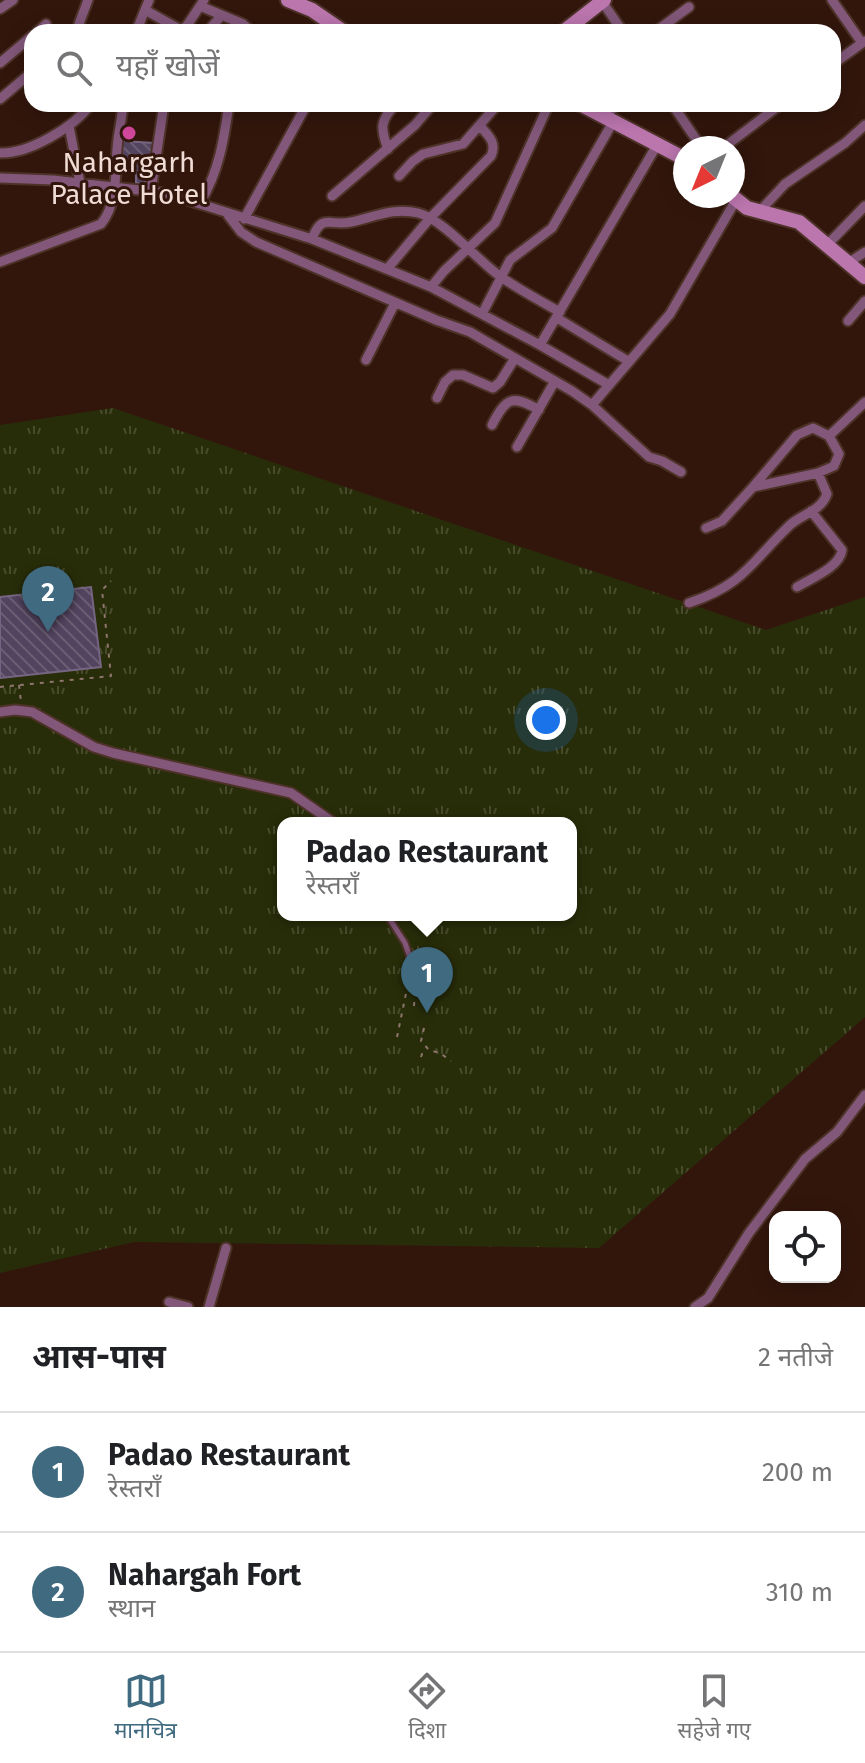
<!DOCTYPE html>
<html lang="hi">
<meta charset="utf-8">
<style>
:root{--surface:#fff;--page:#f6f6f6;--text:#202124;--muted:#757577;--line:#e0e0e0;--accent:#406a80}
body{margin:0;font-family:"Fira Sans","Noto Sans Devanagari",sans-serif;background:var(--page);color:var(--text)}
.controls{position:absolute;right:24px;bottom:24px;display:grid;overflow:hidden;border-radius:16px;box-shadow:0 4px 20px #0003}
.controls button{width:72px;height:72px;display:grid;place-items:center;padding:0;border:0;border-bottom:2px solid var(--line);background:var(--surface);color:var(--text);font:40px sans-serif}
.compass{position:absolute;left:673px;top:136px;width:72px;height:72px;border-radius:50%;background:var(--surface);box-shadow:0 4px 20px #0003;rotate:223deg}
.you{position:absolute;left:546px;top:720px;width:28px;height:28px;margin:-20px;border:6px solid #fff;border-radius:50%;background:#1a73e8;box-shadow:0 0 0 12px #1a73e833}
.badge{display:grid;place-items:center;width:52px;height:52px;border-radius:50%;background:var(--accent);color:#fff;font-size:26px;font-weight:700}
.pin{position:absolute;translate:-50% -66px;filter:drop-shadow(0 2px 4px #0008)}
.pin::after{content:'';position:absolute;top:42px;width:28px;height:24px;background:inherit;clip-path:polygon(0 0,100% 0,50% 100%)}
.popup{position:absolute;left:277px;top:817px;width:300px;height:104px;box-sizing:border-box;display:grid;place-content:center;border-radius:16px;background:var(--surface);filter:drop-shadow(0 2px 6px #0005);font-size:26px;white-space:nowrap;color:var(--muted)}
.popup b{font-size:30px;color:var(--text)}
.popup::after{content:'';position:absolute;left:50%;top:100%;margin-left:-16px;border:16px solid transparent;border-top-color:var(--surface)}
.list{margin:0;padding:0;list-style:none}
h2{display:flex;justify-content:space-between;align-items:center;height:104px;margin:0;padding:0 32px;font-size:34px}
h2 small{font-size:26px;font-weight:400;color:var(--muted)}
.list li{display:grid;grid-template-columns:52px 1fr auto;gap:24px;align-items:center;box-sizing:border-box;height:120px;padding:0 32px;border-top:2px solid var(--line)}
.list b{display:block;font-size:30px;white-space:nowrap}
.list p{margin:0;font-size:26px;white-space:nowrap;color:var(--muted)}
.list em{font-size:26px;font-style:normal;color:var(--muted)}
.icon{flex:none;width:44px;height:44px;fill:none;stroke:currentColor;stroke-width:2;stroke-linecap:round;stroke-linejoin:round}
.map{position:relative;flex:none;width:865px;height:1307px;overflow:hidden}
.search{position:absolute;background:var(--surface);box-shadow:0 4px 20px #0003;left:24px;right:24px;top:24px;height:88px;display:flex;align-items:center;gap:20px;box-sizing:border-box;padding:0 28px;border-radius:24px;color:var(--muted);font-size:30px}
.sheet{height:344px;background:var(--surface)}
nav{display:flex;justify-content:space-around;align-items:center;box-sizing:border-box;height:112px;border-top:2px solid var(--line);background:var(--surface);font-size:22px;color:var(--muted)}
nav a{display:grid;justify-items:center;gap:4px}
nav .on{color:var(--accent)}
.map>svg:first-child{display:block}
.grass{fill:url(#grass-tufts);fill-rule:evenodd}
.building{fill:url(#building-back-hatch);stroke:#756582;stroke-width:2}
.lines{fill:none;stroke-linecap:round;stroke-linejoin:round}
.lane-casing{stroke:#4d3228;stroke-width:9}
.street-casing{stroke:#4d3228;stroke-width:13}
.secondary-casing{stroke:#4d3228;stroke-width:18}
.path{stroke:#8e756d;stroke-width:2;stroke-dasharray:4 6;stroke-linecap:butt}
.lane{stroke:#82577a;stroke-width:5}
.street{stroke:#82577a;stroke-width:9}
.secondary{stroke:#bb76ae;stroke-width:14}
.hotel-dot{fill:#d1479c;stroke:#32160c;stroke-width:3}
.labels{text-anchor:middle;stroke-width:6;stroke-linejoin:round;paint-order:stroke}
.poi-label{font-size:28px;fill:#f0dcd5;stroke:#32160c}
</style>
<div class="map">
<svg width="865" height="1307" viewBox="0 0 865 1307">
<defs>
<pattern id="grass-tufts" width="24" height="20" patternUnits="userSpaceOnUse" patternTransform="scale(2)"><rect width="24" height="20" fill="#282d09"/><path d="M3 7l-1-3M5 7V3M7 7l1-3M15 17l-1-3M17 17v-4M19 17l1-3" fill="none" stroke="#484b2c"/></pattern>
<pattern id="building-back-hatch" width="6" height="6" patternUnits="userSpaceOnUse" patternTransform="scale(2)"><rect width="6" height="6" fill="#52435e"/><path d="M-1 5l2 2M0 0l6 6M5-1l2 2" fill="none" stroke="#6b5e74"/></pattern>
</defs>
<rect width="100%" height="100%" fill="#32160c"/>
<path class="grass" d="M 113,408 L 766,630 L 865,597 L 865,1017 L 599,1248 L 134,1242 L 0,1273 L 0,425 ZM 283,823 L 571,823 L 571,915 L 283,915 Z"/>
<path class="building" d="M 123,141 L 153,143 L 149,184 L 136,183 L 136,160 L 122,158 Z
M 91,587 L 101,667 L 0,678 L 0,597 Z"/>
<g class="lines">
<g class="lane-casing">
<path id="lane" d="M 387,915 L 405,943 L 415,972"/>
</g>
<g class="street-casing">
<path id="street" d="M 601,0 L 623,32
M 832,0 L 862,43
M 200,6 L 243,24 L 252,32
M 0,9 L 13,0
M 145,10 L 181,30 L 185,27
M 79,24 L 88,0
M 184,30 L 204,0
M 37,32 L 46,24
M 136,32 L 149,0
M 207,32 L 222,15
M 655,32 L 689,7
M 0,63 L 32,36
M 833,64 L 865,41
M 0,99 L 32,72
M 672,104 L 702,148
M 604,117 L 618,104
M 69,126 L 80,183
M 723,148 L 781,104
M 388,149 C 380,128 380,120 396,104
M 0,153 C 29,154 74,127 91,104
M 399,176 L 413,161 L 423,154 L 463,144 L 498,104
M 0,178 L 53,180 L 165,193 L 312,239 L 431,287 L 540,345 L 609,385
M 151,191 L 164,104
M 332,196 L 415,125 L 433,104
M 200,203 C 219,172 224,139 229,104
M 759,212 L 785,184 L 845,143 L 865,125
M 228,215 L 241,232 L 256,242 L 436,320 L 470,332 L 572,391 L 592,405 L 670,314 L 736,200
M 244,219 L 307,104
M 312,239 C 322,212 330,227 351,222 C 374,217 394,207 418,213 C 443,219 478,261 501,277 C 520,290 540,301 560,312
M 827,245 L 865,206
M 0,262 L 101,224 C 118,203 115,174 117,149 C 118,134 122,119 123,104
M 848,263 L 865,252
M 388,268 L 431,217 L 491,156 C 497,143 489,136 480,126
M 431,287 L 444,271 L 495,223 L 549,104
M 482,314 L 510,260 L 552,228 L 613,122
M 557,318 L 628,361
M 848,321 L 865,301
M 540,345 L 657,145
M 366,360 L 395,303
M 437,398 L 445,382 L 453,375 L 463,375 L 493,388 L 500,382 L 515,358
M 592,405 L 649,457 L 662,461 L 681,472
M 492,425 C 506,398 512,394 539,410
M 517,447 L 555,381
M 753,487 L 797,435 L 813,428 L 829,436 L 865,402
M 706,528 L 722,521 L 753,487 L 818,473 L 834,466 L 839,454 L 829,436
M 797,587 C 812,578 840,567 842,550 L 811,511
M 689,603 C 745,584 751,562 790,525 C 802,514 821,511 827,494 L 818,473
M 0,712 L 15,710 L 32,712 L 94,747 L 113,753 L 291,793 L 334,823
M 169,1302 L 188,1307
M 209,1307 L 226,1248
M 695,1307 L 708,1298 L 749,1233 L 805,1159 L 837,1132 L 865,1095"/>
</g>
<g class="secondary-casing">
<path id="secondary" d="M 288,0 L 312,10 L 344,32
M 563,32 L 604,0
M 580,104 L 685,159
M 732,196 L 747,208 L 799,222 L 865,277"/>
</g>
<path class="path" d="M 19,685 L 21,702
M 0,687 L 111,676 L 102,590 L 111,581
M 414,1006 L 416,981
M 424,1028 L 421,1041 L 429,1050 L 440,1053 L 451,1061
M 397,1037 L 409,979
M 421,1057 L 424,1048"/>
<use href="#lane" class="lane"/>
<use href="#street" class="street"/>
<use href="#secondary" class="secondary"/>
</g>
<circle class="hotel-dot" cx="129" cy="133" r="8"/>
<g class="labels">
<g class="poi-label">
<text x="129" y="172">Nahargarh<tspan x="129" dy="32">Palace Hotel</tspan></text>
</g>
</g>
</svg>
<div class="controls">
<button><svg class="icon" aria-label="locate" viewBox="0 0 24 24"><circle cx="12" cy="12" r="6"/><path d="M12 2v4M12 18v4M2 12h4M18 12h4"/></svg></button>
</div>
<svg class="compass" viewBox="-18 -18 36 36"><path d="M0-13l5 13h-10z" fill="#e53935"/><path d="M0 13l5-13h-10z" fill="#757577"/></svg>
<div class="you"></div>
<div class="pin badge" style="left:427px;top:1013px">1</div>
<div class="popup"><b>Padao Restaurant</b>रेस्तराँ</div>
<div class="pin badge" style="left:48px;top:632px">2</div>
<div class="search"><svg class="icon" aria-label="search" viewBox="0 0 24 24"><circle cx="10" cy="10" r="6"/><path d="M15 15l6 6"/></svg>यहाँ खोजें</div>
</div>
<section class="sheet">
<h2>आस-पास<small>2 नतीजे</small></h2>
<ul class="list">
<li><span class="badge">1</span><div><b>Padao Restaurant</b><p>रेस्तराँ</p></div><em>200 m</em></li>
<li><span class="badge">2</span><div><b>Nahargah Fort</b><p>स्थान</p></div><em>310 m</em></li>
</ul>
</section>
<nav>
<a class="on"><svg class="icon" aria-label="map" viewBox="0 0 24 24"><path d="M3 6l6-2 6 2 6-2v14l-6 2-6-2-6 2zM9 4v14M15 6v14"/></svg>मानचित्र</a>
<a><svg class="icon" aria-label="directions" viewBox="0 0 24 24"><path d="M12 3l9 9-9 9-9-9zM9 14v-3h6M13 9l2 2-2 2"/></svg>दिशा</a>
<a><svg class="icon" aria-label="saved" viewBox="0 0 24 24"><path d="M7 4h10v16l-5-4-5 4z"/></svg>सहेजे गए</a>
</nav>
